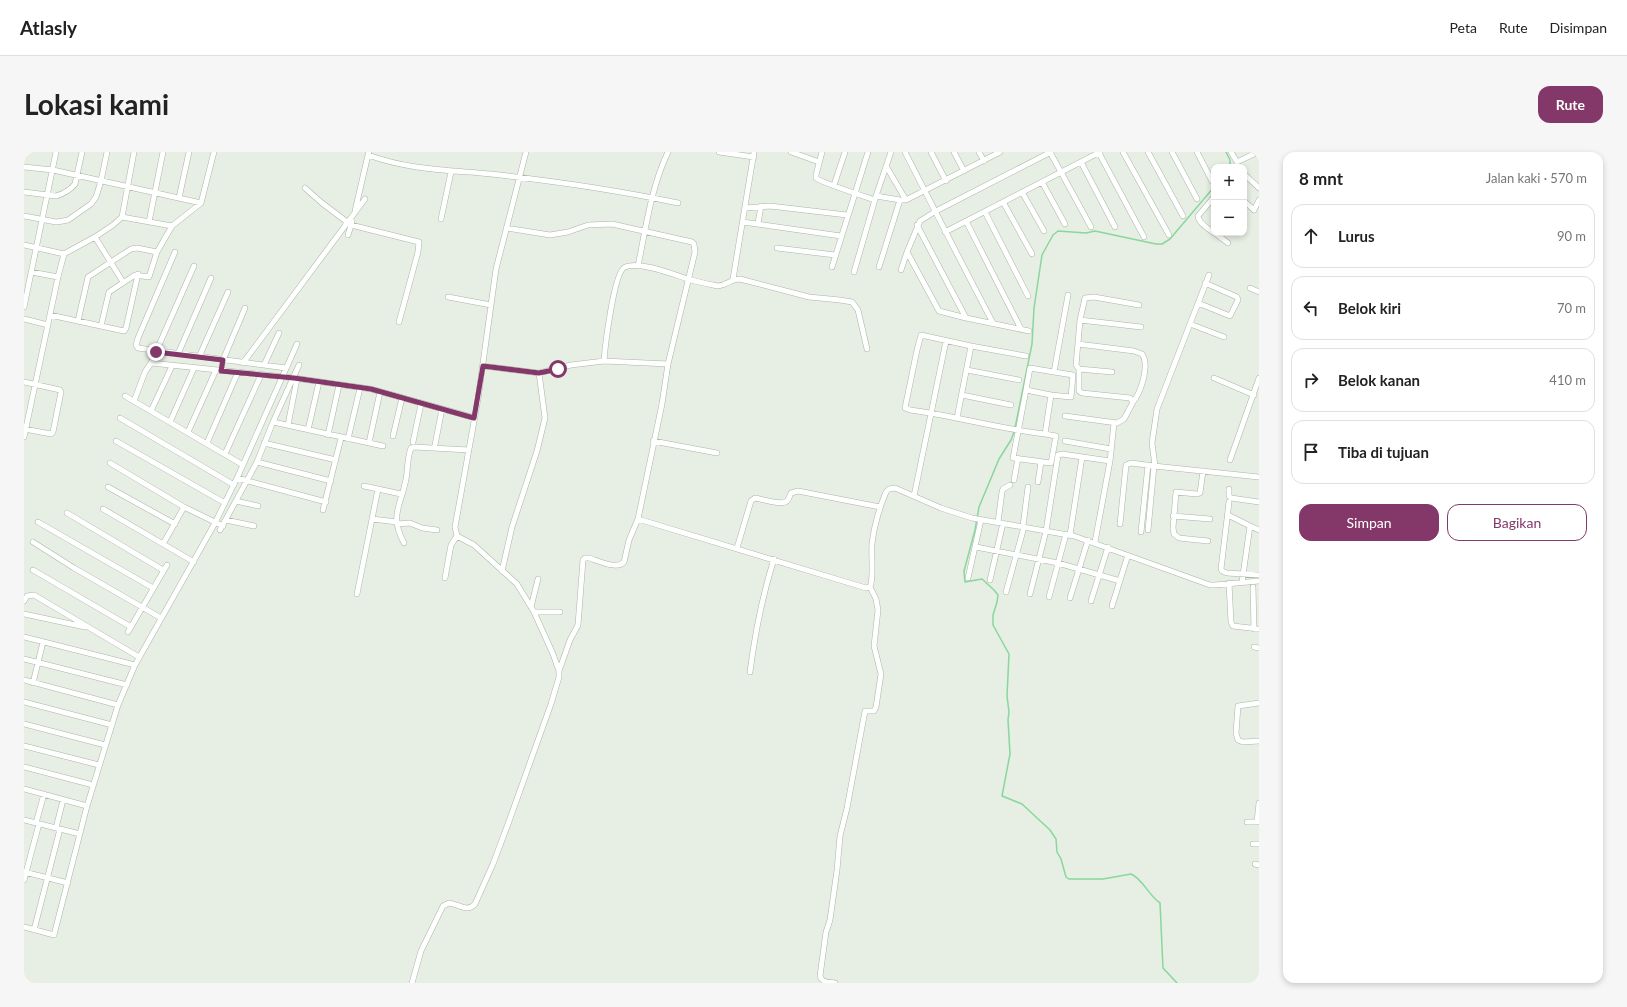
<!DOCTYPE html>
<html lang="id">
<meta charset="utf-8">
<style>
:root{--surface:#fff;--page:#f6f6f6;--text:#222;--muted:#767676;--line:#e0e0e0;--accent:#843869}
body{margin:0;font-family:Lato,sans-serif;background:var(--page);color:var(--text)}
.controls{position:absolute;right:12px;top:12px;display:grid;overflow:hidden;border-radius:8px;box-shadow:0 2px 6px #0003}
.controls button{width:36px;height:36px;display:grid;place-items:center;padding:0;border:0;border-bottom:1px solid var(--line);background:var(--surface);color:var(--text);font:20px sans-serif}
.stop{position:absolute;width:12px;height:12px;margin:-9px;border:3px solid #843869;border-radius:50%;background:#fff}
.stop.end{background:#843869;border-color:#fff;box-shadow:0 1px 4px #0008}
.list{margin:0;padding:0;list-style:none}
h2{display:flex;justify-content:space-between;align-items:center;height:52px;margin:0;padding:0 16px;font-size:17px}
h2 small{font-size:13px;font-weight:400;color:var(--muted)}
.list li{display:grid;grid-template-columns:26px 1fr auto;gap:12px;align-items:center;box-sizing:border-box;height:64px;margin:0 8px 8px;padding:0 8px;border:1px solid var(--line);border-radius:12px}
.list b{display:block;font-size:15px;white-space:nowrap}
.list em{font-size:13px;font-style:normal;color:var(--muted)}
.actions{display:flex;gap:8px;padding:12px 16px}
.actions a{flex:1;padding:9px 0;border:1px solid var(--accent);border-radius:12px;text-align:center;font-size:14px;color:var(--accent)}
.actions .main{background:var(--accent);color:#fff}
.icon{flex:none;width:22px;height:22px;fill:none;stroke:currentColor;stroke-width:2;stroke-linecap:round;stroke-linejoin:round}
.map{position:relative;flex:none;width:1235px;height:831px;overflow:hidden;border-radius:12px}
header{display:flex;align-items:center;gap:24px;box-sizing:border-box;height:56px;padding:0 20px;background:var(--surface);border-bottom:1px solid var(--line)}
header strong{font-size:19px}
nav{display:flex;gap:22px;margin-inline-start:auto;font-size:14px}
.intro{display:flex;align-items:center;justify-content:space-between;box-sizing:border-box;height:96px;padding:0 24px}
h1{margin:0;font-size:28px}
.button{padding:10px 18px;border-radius:12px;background:var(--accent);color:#fff;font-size:14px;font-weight:700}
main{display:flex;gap:24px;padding:0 24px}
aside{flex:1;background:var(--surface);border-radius:12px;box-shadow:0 2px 6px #0003}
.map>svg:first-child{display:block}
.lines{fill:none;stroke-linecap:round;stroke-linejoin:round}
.stream{stroke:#88d79d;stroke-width:1.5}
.minor-casing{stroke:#a9b7a5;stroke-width:6}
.minor{stroke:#fff;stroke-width:5}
.route{stroke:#843869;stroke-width:5}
</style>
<header>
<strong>Atlasly</strong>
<nav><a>Peta</a><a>Rute</a><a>Disimpan</a></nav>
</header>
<div class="intro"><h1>Lokasi kami</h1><a class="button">Rute</a></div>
<main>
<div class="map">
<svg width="1235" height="831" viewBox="0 0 1235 831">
<rect width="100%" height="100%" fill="#e7eee3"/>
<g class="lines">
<path class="stream" d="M 1202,0 L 1206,8 L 1206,15
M 991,276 L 1008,192 L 1010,156 L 1018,103 L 1029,83 L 1034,79 L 1062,81 L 1071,79 L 1132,92 L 1138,92 L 1146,87 L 1190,35
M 990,280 L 987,288 L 975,307 L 955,355 L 951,378 L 940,419 L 941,430 L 958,427 L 970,438 L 974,443 L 973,450 L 969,463 L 969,473 L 985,502 L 983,544 L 985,560 L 984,568 L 986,602 L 978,644 L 998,652 L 1026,678 L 1032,687 L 1033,700 L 1037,707 L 1042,725 L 1045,727 L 1079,727 L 1107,722 C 1118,726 1125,744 1136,751 L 1139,816 L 1153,831"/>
<g class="minor-casing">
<path id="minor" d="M 345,0 L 344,3 C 385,18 425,18 467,22 C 530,29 593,38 654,51
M 695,0 L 730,5
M 767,0 L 795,10
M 798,0 L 792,23 L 792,26 C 796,30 842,45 851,48
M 881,0 C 910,57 939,114 969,171
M 907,0 L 922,29
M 930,0 L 940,19
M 955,0 L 960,9
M 1026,0 L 1067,75
M 1099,0 L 1145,83
M 1124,0 L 1159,64
M 1148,0 L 1173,47
M 1173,0 L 1188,29
M 1207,0 L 1213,10 L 1213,15
M 1075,1 L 1120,85
M 1057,10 L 1091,75
M 1213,10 L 1234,0
M 862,14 L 882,48
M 0,15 L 29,18 L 177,51 L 190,0
M 1220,22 L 1235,36
M 1018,30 L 1041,72
M 810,33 L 821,0
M 281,36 L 298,51 L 327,73 L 395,90 L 394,100 L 375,170
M 0,40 L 32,44 C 39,42 46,38 51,32 L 58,0
M 998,40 L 1020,79
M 852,44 L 867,0
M 1190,45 L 1174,64 C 1175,72 1184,76 1190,81
M 155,46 L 165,0
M 1220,49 L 1230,58 L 1235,48
M 979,50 L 1008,102
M 722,56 L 746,54 L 823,63
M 331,59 L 344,3
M 961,60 L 1004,144
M 0,64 L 32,70 L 39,69 L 44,68 L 67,52 L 72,45 L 77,29 L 83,0
M 98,65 L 148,74
M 417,67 L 427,20
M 942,69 L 997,177
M 125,70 L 139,0
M 719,70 L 817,84
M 734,71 L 737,54
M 893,73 L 942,166
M 482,76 L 526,83 L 544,80 L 564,73 L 588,72 L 668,90 L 670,92 L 671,100 L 644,212 L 638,252 L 614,367 L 842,436 L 846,435 C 850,427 847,403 848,392 C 850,374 855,357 862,340 L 865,337 L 871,336 L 917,356 L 948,366 L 1050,384 L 1186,433 L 1191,433 L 1235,429
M 921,80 L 1076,0
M 1191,81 L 1204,91
M 324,83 L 328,70
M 71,85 L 99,130
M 0,93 L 40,102 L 71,85 L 89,73 L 98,65 L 110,0
M 753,96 L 811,103
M 151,100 L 114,186 L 112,193 L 114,196 L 262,216
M 614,114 C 622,75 627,36 644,0
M 808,115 L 844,0
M 855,115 L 876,48
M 877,118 L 883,100
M 7,120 L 34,125
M 830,120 L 852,44 L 876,48 L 882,48 L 976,0
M 709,127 L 730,0
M 1226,136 L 1235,140
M 424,145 L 467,153
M 1174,151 L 1206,164 L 1214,148 L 1213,145 L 1181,131
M 0,155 L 32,0
M 26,163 L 100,179 L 102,176 L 114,122
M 0,167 L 24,173
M 1056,168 L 1117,175
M 54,169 L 64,125 L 107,97 L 113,96 L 133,100
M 1166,172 L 1200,185
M 77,174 L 85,140 L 111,123 L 125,125 L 133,100 L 148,74 L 177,51
M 1005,179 L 942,166 L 915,159 L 883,100 L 896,69 L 912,59 L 1027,0
M 1054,192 L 1110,199 L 1118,202 C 1126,213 1117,240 1109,250
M 947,194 L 897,183 L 893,198 L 881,256 L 886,258 C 932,264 975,277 1021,282 L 1027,243 L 1002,238 L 989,306 L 1027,311 L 1032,284 L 1021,282
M 154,202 L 187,126
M 175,205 L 204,140
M 580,209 L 644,212
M 127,211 L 170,114
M 219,211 L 341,47
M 240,213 L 255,181
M 459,214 L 515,221 L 547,213 L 580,209 C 581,195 590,119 601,115 C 616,109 648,122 664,127 C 673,130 684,132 694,134 C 703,133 707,127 716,127 L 785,145 L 816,148 L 828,150 L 834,158 L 843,197
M 943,218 L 995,228
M 197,219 L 199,208 L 221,156
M 1088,220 L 1055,217 L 1052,213 L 1056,168 L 1061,146 L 1070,145 L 1115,153
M 1190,226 L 1230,243
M 0,230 L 36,238 L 37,240 L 29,280 L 27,282 L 0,277
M 1002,238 L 1006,216 L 1030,220
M 938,243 L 987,253
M 1027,243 L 1047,245 L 1049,223 L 1030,220 L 1044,143
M 101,244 L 219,313
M 110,249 L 121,220 L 127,211 L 270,226 L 347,237 L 451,266
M 127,259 L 148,214
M 1041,264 L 1093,271 L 1100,267 L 1108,252 L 1109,250 L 1106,246 L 1058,241 L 1055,239 L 1055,217
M 96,266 L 210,333
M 933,266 L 947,194 L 1002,204
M 146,270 L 170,216
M 249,270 L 359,294
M 264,273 L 273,227
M 284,278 L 295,230
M 164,280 L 192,218
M 304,283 L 315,233
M 369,284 L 378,246
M 0,285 L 34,125 L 40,102
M 324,287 L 336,236
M 92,289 L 201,351
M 629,289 L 693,301
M 1041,289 L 1087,297
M 389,290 L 397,252
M 183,291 L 214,220
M 240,291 L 312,308
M 345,291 L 356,240
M 411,293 L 418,257
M 201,302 L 237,223
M 1206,308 L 1235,226
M 233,310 L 307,329
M 86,311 L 160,355 L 199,374
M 1131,314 L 1128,291 L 1133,257 L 1185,123
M 1179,319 L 1176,341 L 1173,342 L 1152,340 L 1149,376 L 1150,382 L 1155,386 L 1184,389
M 213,326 L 302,350
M 990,328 L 994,306
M 1014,330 L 1017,310
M 340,334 L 377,342
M 84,335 L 151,372
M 1205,337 L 1205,344 L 1207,346 L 1235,350
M 890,344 L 922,189
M 212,349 L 234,354
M 1205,350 L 1197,417 L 1198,419 L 1203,421 L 1235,423
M 79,357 L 170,410
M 299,358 L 317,286
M 43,361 L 139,418
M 1204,363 L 1226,374 L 1218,430
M 1149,364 L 1186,367
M 348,367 L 354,337
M 202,368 L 230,374
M 14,370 L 129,436
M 974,370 L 978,340 L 979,337 L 986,333
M 373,372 L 386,371 L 398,376 L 413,378
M 1096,372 L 1102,313 L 1107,311 L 1130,314
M 999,374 L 1004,335
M 1226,374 L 1235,378
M 196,378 L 233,310 L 249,270 L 275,213
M 1124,378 L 1130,314 L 1235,325
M 1117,380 L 1124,313
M 1046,383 L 1058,305
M 9,390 L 50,416 L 137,466
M 1071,390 L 1086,309 L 1090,271
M 380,391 C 365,363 377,354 382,327 C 384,317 383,306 387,296 L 390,295 L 445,298
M 139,392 L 160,355
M 952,395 L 1034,411 L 1096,429
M 713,396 L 727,349 L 731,346 C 738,347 758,354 763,349 C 765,347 766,343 767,341 L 774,339 L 856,355
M 9,418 L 107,475
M 478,419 L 488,375 L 513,299 L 521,266 L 515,221
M 421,426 L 427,393 L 433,384
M 944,426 L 957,368
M 966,428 L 979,371
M 1205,431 L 1207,470 L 1209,474 L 1235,477
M 1229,435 L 1230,477
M 982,440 L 1000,375
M 333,442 L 348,367 L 373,370
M 1006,442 L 1022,379 L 1034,303 L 1038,302 L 1086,309
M 1025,445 L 1042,382
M 1046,446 L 1064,388
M 0,449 L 3,444 L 10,443 L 115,505
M 1067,449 L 1084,395
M 1088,454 L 1103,406
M 507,455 L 514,427
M 510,460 L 536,460
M 0,462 L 61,475
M 104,480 L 143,413
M 0,485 L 111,513
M 1230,495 L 1235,496
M 0,507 L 103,533
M 535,519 L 546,488 L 554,473 L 559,408 L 561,406 L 565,406 C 575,409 593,418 600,410 L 605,388 L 614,367
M 726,520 C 731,481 738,445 750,407
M 0,528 L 94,553
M 9,531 L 19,490
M 0,550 L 88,573
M 1235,551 L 1214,554 L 1212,581 L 1214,588 L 1219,590 L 1235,589
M 0,572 L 81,593
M 0,594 L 75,613
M 0,615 L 69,633
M 0,637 L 63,654 L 94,553 L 111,513 L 191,371 L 214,324 L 273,192
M 0,668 L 56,682
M 1223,670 L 1233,670 L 1235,651
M 12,671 L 20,642
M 32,676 L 39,648
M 1229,692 L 1235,692
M 1231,712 L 1235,713
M 0,720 L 44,731
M 0,728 L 15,672
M 0,775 L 30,783 L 63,654
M 10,778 L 36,677
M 388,831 L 397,799 L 419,754 L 425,751 C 435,752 443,761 451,752 L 469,712 L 484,672 L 527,552 L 535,525 L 535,519 L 529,502 L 510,460 L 493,432 L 450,393 L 433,384 L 431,375 L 454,247 L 472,117 L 502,0
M 811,831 C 804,830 798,831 796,824 L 802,780 L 806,768 L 813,718 L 816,684 L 823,656 L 841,559 L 850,559 L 852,555 L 857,522 L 850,494 L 854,458 L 852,447 L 846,435"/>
</g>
<use href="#minor" class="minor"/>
</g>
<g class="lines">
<path class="route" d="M 132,200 L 199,208 L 197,219 L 270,226 L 347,237 L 450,266 L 459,214 L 515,221 L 534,217"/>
</g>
</svg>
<div class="controls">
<button>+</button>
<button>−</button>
</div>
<div class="stop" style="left:534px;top:217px"></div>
<div class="stop end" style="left:132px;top:200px"></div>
</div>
<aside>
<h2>8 mnt<small>Jalan kaki · 570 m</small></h2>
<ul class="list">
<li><svg class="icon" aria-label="ahead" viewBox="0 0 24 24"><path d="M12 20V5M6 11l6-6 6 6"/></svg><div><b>Lurus</b></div><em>90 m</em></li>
<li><svg class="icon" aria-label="left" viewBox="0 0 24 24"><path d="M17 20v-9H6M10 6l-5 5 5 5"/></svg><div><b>Belok kiri</b></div><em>70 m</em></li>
<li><svg class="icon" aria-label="right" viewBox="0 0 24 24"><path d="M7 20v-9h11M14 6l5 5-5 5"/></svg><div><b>Belok kanan</b></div><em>410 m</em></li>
<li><svg class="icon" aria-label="arrive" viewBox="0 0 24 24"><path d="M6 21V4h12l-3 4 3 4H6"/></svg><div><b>Tiba di tujuan</b></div></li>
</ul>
<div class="actions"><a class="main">Simpan</a><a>Bagikan</a></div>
</aside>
</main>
